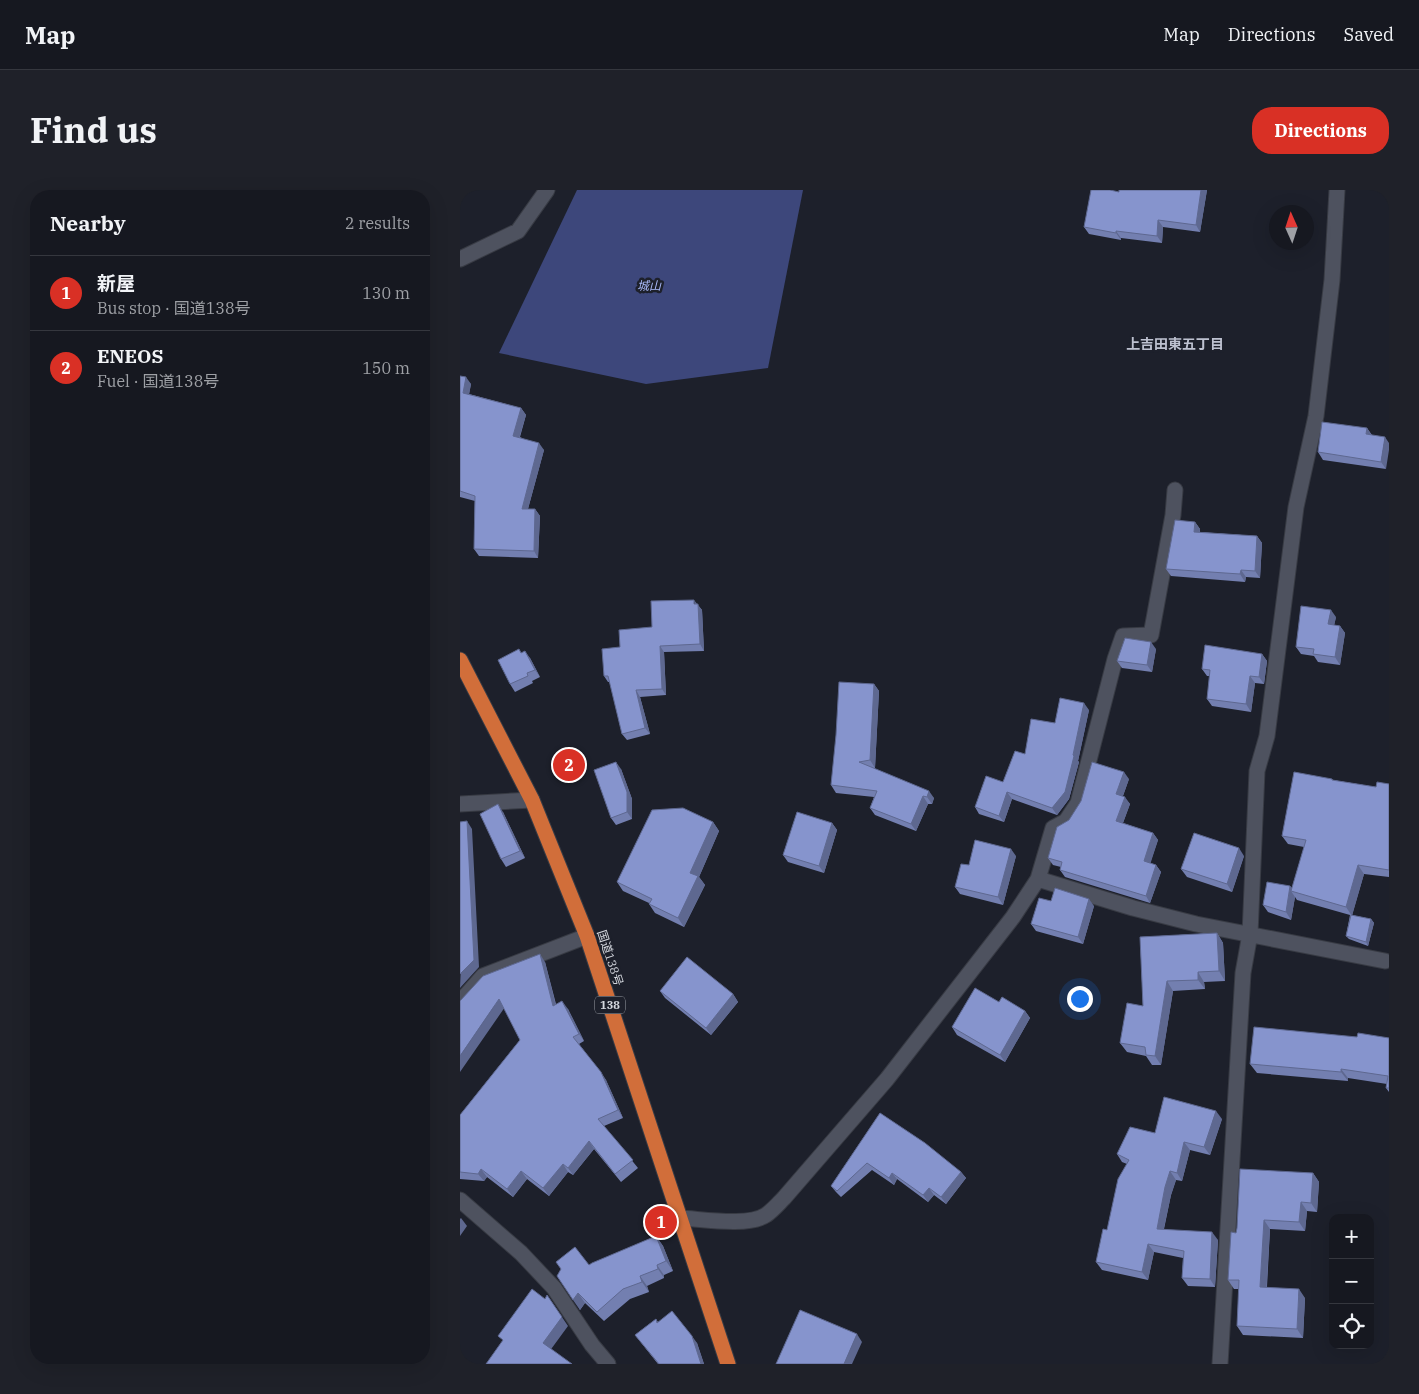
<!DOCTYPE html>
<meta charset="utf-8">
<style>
:root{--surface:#161820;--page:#1f2129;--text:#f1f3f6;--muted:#9ea0a5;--line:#35373e;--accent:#d93025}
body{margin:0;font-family:"IBM Plex Serif","Noto Sans JP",serif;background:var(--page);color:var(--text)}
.controls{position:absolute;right:15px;bottom:15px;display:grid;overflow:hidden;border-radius:10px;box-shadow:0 5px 20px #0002}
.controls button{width:45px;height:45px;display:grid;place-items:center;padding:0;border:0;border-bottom:1px solid var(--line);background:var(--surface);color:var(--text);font:25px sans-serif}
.compass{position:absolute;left:809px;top:15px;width:45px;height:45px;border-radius:50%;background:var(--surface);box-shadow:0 5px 20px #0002;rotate:357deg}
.you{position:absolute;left:619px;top:808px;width:18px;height:18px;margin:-12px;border:4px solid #fff;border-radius:50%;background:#1a73e8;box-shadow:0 0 0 8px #1a73e833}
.badge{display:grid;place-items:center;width:32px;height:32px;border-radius:50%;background:var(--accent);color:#fff;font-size:16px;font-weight:700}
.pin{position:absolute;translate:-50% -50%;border:2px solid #fff;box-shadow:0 1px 5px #0006}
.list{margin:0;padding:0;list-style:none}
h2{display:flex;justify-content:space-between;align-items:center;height:65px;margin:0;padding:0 20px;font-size:21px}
h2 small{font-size:16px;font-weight:400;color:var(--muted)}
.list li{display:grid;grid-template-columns:32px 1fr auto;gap:15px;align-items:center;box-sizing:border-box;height:75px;padding:0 20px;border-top:1px solid var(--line)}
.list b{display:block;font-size:19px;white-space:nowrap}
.list p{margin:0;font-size:16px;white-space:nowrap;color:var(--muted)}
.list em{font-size:16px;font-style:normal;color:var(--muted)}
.icon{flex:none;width:28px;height:28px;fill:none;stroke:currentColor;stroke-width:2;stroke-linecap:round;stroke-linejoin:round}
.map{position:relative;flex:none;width:929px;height:1174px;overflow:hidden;border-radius:20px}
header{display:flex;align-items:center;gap:30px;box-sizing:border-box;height:70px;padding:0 25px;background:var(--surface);border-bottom:1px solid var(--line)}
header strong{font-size:24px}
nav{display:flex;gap:28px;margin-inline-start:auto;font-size:18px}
.intro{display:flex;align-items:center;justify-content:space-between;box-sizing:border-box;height:120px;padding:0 30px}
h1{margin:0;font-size:35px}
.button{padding:12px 22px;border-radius:20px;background:var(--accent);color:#fff;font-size:18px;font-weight:700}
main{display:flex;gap:30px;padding:0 30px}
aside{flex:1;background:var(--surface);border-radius:20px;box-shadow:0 5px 20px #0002}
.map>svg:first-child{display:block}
.forest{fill:#3d477b}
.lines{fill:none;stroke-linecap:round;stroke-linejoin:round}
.minor-casing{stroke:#383b44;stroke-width:17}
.highway-casing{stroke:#383b44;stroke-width:17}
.minor{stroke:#4e525f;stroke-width:15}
.highway{stroke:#d16e3a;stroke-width:15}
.wall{fill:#737fb0}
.shaded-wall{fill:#5e6890}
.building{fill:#8694cd;stroke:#5e6890}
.labels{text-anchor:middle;stroke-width:5;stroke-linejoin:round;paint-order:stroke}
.shield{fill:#1d202b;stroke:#9ea1a9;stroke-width:1}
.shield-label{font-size:11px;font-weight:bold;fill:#d5d8df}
.park-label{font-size:12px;font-style:italic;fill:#abbbfc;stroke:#1d202b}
.street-label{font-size:12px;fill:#d5d8df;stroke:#1d202b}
.neighbourhood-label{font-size:14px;font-weight:bold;fill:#bdc1d0;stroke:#1d202b}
</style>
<header>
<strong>Map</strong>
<nav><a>Map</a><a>Directions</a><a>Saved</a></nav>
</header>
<div class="intro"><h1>Find us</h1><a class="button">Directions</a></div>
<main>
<aside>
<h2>Nearby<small>2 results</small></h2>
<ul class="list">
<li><span class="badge">1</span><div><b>新屋</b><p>Bus stop · 国道138号</p></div><em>130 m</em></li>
<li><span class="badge">2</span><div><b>ENEOS</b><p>Fuel · 国道138号</p></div><em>150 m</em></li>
</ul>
</aside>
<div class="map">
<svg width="929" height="1174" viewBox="0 0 929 1174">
<rect width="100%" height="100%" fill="#1d202b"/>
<path class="forest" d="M 117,0 L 343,0 L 308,178 L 186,194 L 39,163 Z"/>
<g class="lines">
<g class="minor-casing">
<path id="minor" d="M 0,69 L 58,41 L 87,0
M 0,614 L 72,610
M 578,689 L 673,718 L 736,734 L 925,771
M 0,812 L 23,786 L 127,746
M 0,1010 L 61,1063 L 94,1098 L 132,1155 L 148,1174
M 220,1028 C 242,1029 288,1037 306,1025 C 313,1020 318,1014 324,1008 L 427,889 L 553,727 L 578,689 L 593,638 L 606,631 L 618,613 L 655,469 L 663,446 L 691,445 L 713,325 L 715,300
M 760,1174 L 783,783 L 790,744 L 797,581 L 807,546 L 836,317 L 856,226 L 872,90 L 877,0"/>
</g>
<g class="highway-casing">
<path id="highway" d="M 0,470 L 72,610 L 127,746 L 268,1174"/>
</g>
<use href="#minor" class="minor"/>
<use href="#highway" class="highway"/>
</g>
<path class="wall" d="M 659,0 L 747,0 L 740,42 L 703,37 L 702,53 L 661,48 L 661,50 L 629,44 L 624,37 L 659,2 Z
M 0,186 L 11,194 L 9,204 L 61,218 L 66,225 L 60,247 L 84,260 L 68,319 L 75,319 L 80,326 L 78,368 L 19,366 L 14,359 L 15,311 L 0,307 Z
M 907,238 L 912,245 L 926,279 L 863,270 L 858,262 Z
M 735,332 L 740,339 L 740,342 L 797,346 L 802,353 L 800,388 L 786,387 L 785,392 L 711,386 L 706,379 Z
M 237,414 L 242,420 L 244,461 L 204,462 L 206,505 L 180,507 L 190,544 L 167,550 L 162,544 L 150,492 L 148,492 L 144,486 L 160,457 L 192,437 Z
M 876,427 L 874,435 L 880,436 L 885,443 L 880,475 L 858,472 L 854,466 L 841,464 L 836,457 Z
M 696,459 L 692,482 L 662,478 L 657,471 Z
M 62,463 L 70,468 L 80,487 L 72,491 L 73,493 L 55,502 L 50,494 Z
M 802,464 L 807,471 L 804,494 L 795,493 L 791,522 L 752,516 L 747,509 L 750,486 L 747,486 L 742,479 Z
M 414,494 L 419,501 L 415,578 L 413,578 L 474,608 L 472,614 L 468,614 L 456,641 L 415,625 L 410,618 L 414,607 L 376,603 L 371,595 Z
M 629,520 L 618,571 L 619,572 L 609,609 L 597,625 L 552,609 L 544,632 L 519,624 L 515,617 L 543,592 L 565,564 L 595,533 Z
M 161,579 L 172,609 L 172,629 L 156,635 L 151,628 Z
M 669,589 L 663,606 L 670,614 L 663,633 L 693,643 L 698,650 L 690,673 L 696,675 L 701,682 L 690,713 L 605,687 L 600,680 L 601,677 L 593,675 L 588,668 L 609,630 Z
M 872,589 L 873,590 L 916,597 L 929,594 L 929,687 L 904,684 L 892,725 L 911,729 L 914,733 L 908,756 L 889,749 L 886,746 L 890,725 L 837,710 L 835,707 L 831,730 L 808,722 L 803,715 L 830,696 L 832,698 L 844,657 L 828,654 L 822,646 Z
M 43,622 L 65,668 L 46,677 L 41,669 Z
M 253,632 L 259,641 L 239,687 L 245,695 L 224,737 L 195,723 L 189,714 L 189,713 L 163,701 L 157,692 Z
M 372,633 L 377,640 L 364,683 L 328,672 L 323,665 Z
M 556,666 L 543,715 L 500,704 L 495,697 L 509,675 Z
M 784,666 L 772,702 L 727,687 L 721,679 Z
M 591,711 L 634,716 L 623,754 L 576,741 L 571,734 Z
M 757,743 L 763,753 L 765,791 L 744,792 L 745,799 L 713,801 L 701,875 L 692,875 L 686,866 L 667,862 L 660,853 L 683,816 L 680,747 Z
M 85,772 L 96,814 L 108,819 L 124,851 L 119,854 L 146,890 L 163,928 L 144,936 L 178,978 L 161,992 L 134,959 L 113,985 L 108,982 L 89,1006 L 67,989 L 53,1007 L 27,987 L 24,991 L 0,989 L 0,925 L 60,850 L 44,818 L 0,811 Z
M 200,801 L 273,804 L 278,812 L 251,845 L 205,808 Z
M 539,812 L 565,821 L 570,828 L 545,872 L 497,845 L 492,837 Z
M 897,847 L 929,848 L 929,902 L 926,898 L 927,894 L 888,888 L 888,891 L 797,883 L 790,874 Z
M 420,923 L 501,982 L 506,988 L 486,1014 L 474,1005 L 468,1012 L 437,989 L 434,995 L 412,980 L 381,1007 L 376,1002 L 371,996 Z
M 762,929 L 750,965 L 730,960 L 722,991 L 716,990 L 711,1005 L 704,1039 L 758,1050 L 755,1097 L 728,1096 L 722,1088 L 723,1068 L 694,1062 L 688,1090 L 642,1080 L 636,1072 L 647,1040 L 667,974 L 662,972 L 657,964 Z
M 853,983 L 859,992 L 857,1022 L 847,1021 L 845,1041 L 810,1039 L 807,1097 L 845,1108 L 843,1148 L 783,1145 L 777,1136 L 779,1099 L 774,1099 L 768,1090 L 776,1043 Z
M 196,1046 L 203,1056 L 213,1081 L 204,1085 L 204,1088 L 187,1096 L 189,1102 L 170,1109 L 144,1131 L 125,1113 L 120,1120 L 101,1079 L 129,1075 Z
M 196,1129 L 198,1132 L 237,1153 L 244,1174 L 198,1174 L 175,1145 Z"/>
<path class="shaded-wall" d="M 741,0 L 747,0 L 740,42 L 736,35 Z
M 698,30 L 703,37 L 702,53 L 697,46 Z
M 656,41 L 661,48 L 661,50 L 656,43 Z
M 6,187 L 11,194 L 8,210 L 3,203 Z
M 61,218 L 66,225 L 58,252 L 53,246 Z
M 907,238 L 912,246 L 906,244 Z
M 925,247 L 929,253 L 929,260 L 926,279 L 921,272 Z
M 79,253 L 84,260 L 66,326 L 62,319 Z
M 75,319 L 80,326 L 78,368 L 74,361 Z
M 735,332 L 740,339 L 739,349 L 734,342 Z
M 797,346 L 802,353 L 800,388 L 795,381 Z
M 781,380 L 786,387 L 785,392 L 780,384 Z
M 234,410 L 242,420 L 244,461 L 240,454 Z
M 871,420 L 876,427 L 873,441 L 868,434 Z
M 880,436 L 885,443 L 880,475 L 875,467 Z
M 691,452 L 696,459 L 692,482 L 687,475 Z
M 200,456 L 204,462 L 206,505 L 202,499 Z
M 65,461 L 70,468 L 80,487 L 75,480 Z
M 802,464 L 807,471 L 804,494 L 799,487 Z
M 790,486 L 795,493 L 791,522 L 786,514 Z
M 414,494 L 419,501 L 415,578 L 410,570 Z
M 176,500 L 180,507 L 190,544 L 185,538 Z
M 624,513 L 629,520 L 618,571 L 619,572 L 609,609 L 597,625 L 592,618 L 613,565 Z
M 156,572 L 161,579 L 172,609 L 172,629 L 167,622 Z
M 664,582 L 669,589 L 661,611 L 656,604 Z
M 469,601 L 474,608 L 472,614 L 467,607 Z
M 547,602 L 552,609 L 544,632 L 539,626 Z
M 463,606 L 468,614 L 456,641 L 451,634 Z
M 665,607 L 670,614 L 661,638 L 656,631 Z
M 38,614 L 43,622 L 65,668 L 60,661 Z
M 7,631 L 12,639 L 19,777 L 0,798 Z
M 253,632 L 259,641 L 239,687 L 245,695 L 224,737 L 218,728 L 230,683 Z
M 372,633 L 377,640 L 364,683 L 359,676 Z
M 693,643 L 698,650 L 689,678 L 684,671 Z
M 779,658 L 784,666 L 772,702 L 767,694 Z
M 551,659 L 556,666 L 543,715 L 538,707 Z
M 696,675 L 701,682 L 690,713 L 686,706 Z
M 898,675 L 904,684 L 892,726 L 886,717 Z
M 830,696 L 835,702 L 831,701 L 835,707 L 831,730 L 826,722 Z
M 629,709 L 634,716 L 623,754 L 618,747 Z
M 911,729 L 914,733 L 908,756 L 906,752 Z
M 757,743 L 763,753 L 765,791 L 759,781 Z
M 80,764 L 85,772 L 98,824 L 93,816 Z
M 738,782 L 744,792 L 745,799 L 738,790 Z
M 707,791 L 713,801 L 701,875 L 695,866 Z
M 273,804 L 278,812 L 251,845 L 246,838 Z
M 39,809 L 45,817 L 0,882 L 0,866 Z
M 102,811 L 108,819 L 124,851 L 119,844 Z
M 565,821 L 570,828 L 545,872 L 540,865 Z
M 881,879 L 888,888 L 888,891 L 881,882 Z
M 141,882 L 146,890 L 163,928 L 158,920 Z
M 756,921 L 762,929 L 750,965 L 744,957 Z
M 129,951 L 134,959 L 113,985 L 108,978 Z
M 724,952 L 730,960 L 722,991 L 717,983 Z
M 103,974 L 108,982 L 89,1006 L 83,998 Z
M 21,979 L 27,987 L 24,991 L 18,984 Z
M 61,981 L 67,989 L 53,1007 L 47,999 Z
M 710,981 L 716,990 L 711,1005 L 702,1047 L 697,1039 L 705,997 Z
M 501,982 L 506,988 L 486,1014 L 481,1007 Z
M 432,983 L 437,989 L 434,995 L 429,988 Z
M 853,983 L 859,992 L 857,1022 L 851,1013 Z
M 469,998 L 474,1005 L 468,1012 L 463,1005 Z
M 841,1012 L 847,1021 L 845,1041 L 839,1032 Z
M 1,1028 L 7,1036 L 0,1046 L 0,1029 Z
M 804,1030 L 810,1039 L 806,1106 L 800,1097 Z
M 752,1042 L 758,1050 L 755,1097 L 750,1089 Z
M 196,1046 L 203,1056 L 213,1081 L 206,1071 Z
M 688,1054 L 694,1062 L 688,1090 L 682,1082 Z
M 197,1075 L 204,1085 L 204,1088 L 198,1079 Z
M 180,1086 L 187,1096 L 189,1102 L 182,1092 Z
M 839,1099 L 845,1108 L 843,1148 L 837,1139 Z
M 118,1103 L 125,1113 L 120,1120 L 113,1110 Z
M 87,1105 L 108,1136 L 89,1162 L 83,1153 Z
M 397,1144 L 402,1152 L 392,1174 L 384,1174 Z
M 232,1146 L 237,1153 L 244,1174 L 241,1174 Z"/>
<path class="building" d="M 631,0 L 650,0 L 659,2 L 659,0 L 741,0 L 736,35 L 698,30 L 697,46 L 656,41 L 656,43 L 624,37 Z
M 0,186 L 6,187 L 3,203 L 61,218 L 53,246 L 79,253 L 62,319 L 75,319 L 74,361 L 14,359 L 15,306 L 0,301 Z
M 862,232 L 907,238 L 906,244 L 925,247 L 921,272 L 858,262 Z
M 715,330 L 735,332 L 734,342 L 797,346 L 795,381 L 781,380 L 780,384 L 706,379 Z
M 234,410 L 234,414 L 238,414 L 240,454 L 200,456 L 202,499 L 176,500 L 185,538 L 162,544 L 148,486 L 144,486 L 142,459 L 160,457 L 159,440 L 192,437 L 191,411 Z
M 841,416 L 871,420 L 868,434 L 880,436 L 875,467 L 853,464 L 854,459 L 836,457 Z
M 665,448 L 691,452 L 687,475 L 657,471 Z
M 745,455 L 802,464 L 799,487 L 790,486 L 786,514 L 747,509 L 750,480 L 742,479 Z
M 59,459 L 61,463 L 65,461 L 75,480 L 67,483 L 68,486 L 50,494 L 38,470 Z
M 379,492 L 414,494 L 410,570 L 399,572 L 469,601 L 467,607 L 463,606 L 451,634 L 410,618 L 417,601 L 371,595 L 376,545 Z
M 600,508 L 624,513 L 613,565 L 614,566 L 605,602 L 592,618 L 547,602 L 539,626 L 515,617 L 526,586 L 543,592 L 555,561 L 565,564 L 571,529 L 595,533 Z
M 156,572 L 167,602 L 167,622 L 151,628 L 134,580 Z
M 632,572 L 664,582 L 656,604 L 665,607 L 656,631 L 693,643 L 684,671 L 696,675 L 686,706 L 600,680 L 602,672 L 588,668 L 597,637 L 609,630 L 621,611 Z
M 834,582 L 872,589 L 872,590 L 916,597 L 917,592 L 929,594 L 929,680 L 898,675 L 886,717 L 831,701 L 846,650 L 822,646 Z
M 38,614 L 60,661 L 41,669 L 20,624 Z
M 223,618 L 253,632 L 230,683 L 238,686 L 218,728 L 189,714 L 192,709 L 157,692 L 192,620 Z
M 337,622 L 372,633 L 359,676 L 323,665 Z
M 7,631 L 14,770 L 0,784 L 0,632 Z
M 734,643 L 779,658 L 767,694 L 721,679 Z
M 515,650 L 551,659 L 538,707 L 495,697 L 501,674 L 509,675 Z
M 807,692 L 830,696 L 826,722 L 803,715 Z
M 595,698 L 629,709 L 618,747 L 571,734 L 579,708 L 591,711 Z
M 891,725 L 911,729 L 906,752 L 886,746 Z
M 757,743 L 759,781 L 738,782 L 738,790 L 707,791 L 695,866 L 686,865 L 685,857 L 660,853 L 667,813 L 683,816 L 680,747 Z
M 80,764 L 93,816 L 102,811 L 119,844 L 113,847 L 141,882 L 158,920 L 138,929 L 173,970 L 155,984 L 129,951 L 108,978 L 103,974 L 83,998 L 61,981 L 47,999 L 21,979 L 18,984 L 0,982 L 0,925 L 60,850 L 39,809 L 0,866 L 0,811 L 23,786 Z
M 227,767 L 273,804 L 246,838 L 200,801 Z
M 515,798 L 539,812 L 542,807 L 565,821 L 540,865 L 492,837 Z
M 794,837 L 897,847 L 898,843 L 929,848 L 929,898 L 926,898 L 928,886 L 881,879 L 881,882 L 790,874 Z
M 704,907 L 756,921 L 744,957 L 724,952 L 717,983 L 710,981 L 705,997 L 697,1039 L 752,1042 L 750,1089 L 722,1088 L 724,1061 L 688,1054 L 682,1082 L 636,1072 L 643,1039 L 647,1040 L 658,989 L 669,970 L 657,964 L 670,937 L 695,943 Z
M 420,923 L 465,953 L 501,982 L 481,1007 L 469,998 L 463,1005 L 432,983 L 429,988 L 407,973 L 377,1001 L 371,996 Z
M 780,979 L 853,983 L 851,1013 L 841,1012 L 839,1032 L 804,1030 L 800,1097 L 839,1099 L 837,1139 L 777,1136 L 779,1090 L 768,1090 L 771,1042 L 776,1043 L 777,1038 Z
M 196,1046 L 206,1071 L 197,1075 L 198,1079 L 180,1086 L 182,1092 L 163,1099 L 137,1122 L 118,1103 L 113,1110 L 97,1086 L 101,1079 L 96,1072 L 115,1057 L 129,1075 L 132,1073 Z
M 72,1099 L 85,1109 L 87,1105 L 102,1127 L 83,1153 L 112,1174 L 26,1174 L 43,1150 L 38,1146 Z
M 340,1120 L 397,1144 L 384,1174 L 316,1174 Z
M 212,1121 L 232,1146 L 241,1174 L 199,1174 L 175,1145 L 196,1129 L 197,1133 Z"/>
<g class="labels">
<rect class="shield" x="135" y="806.5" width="30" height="17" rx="4"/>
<g class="shield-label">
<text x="150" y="819">138</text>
</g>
<g class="park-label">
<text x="189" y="100">城山</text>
</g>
<g class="street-label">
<text transform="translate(150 768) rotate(72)" y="4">国道138号</text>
</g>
<g class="neighbourhood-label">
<text x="715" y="159">上吉田東五丁目</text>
</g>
</g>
</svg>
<div class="controls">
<button>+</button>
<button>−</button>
<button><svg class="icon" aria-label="locate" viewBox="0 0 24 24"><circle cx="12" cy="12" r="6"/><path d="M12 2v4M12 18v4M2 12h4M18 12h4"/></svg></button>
</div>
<svg class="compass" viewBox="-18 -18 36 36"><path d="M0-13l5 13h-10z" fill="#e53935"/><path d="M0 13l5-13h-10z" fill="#9ea0a5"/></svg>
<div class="you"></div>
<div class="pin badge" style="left:201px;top:1032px">1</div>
<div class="pin badge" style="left:109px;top:575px">2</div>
</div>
</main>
